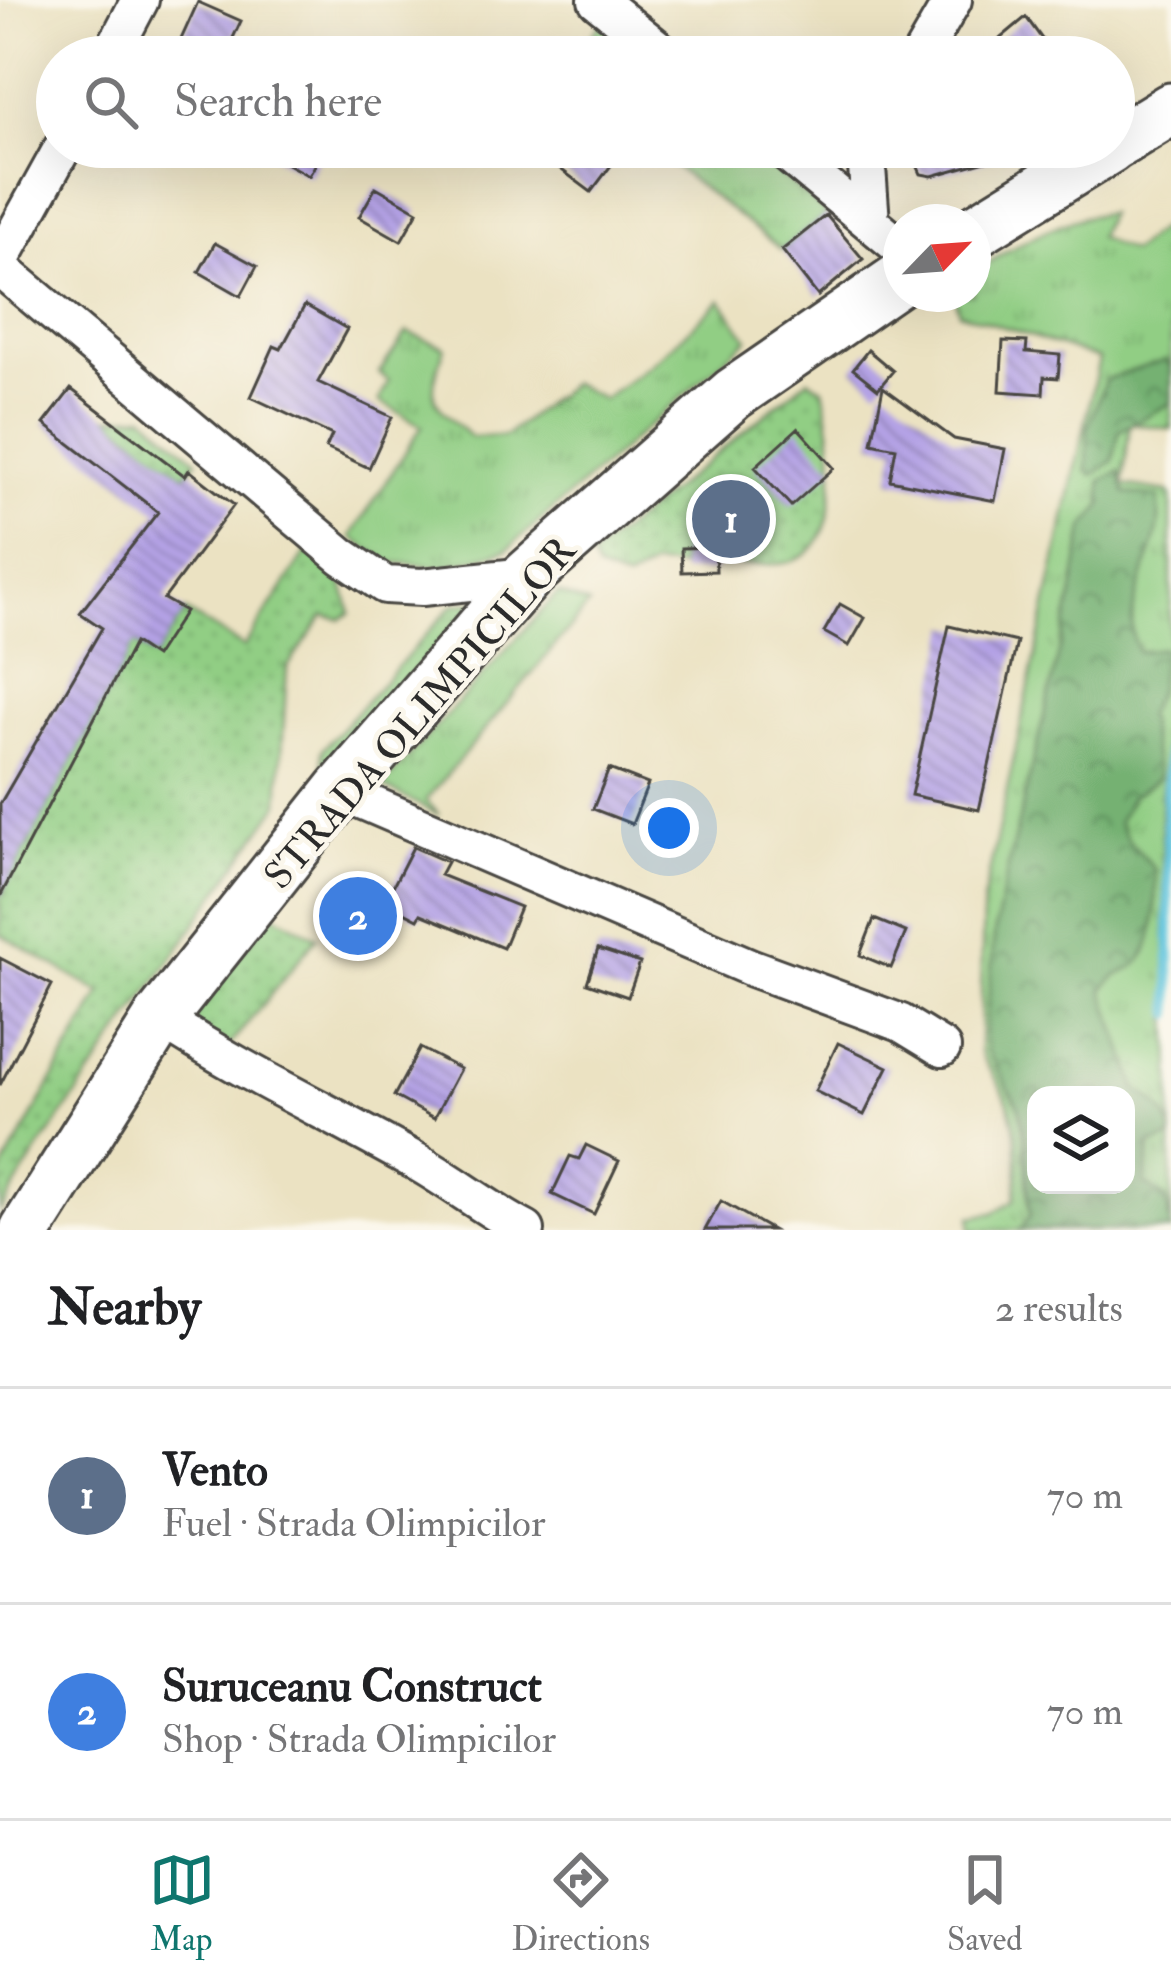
<!DOCTYPE html>
<meta charset="utf-8">
<style>
:root{--surface:#fff;--page:#f6f6f6;--text:#202124;--muted:#757577;--line:#e0e0e0;--accent:#0f766e}
body{margin:0;font-family:"IM FELL Double Pica",serif;background:var(--page);color:var(--text)}
.controls{position:absolute;right:36px;bottom:36px;display:grid;overflow:hidden;border-radius:24px;box-shadow:0 12px 48px #0002}
.controls button{width:108px;height:108px;display:grid;place-items:center;padding:0;border:0;border-bottom:3px solid var(--line);background:var(--surface);color:var(--text);font:60px sans-serif}
.compass{position:absolute;left:883px;top:204px;width:108px;height:108px;border-radius:50%;background:var(--surface);box-shadow:0 12px 48px #0002;rotate:65deg}
.you{position:absolute;left:669px;top:828px;width:42px;height:42px;margin:-30px;border:9px solid #fff;border-radius:50%;background:#1a73e8;box-shadow:0 0 0 18px #1a73e833}
.badge{display:grid;place-items:center;width:78px;height:78px;border-radius:50%;background:var(--accent);color:#fff;font-size:39px;font-weight:700}
.pin{position:absolute;translate:-50% -50%;border:6px solid #fff;box-shadow:0 3px 12px #0006}
.list{margin:0;padding:0;list-style:none}
h2{display:flex;justify-content:space-between;align-items:center;height:156px;margin:0;padding:0 48px;font-size:51px}
h2 small{font-size:39px;font-weight:400;color:var(--muted)}
.list li{display:grid;grid-template-columns:78px 1fr auto;gap:36px;align-items:center;box-sizing:border-box;height:216px;padding:0 48px;border-top:3px solid var(--line)}
.list b{display:block;font-size:45px;white-space:nowrap}
.list p{margin:0;font-size:39px;white-space:nowrap;color:var(--muted)}
.list em{font-size:39px;font-style:normal;color:var(--muted)}
.icon{flex:none;width:66px;height:66px;fill:none;stroke:currentColor;stroke-width:2;stroke-linecap:round;stroke-linejoin:round}
.map{position:relative;flex:none;width:1171px;height:1230px;overflow:hidden}
.search{position:absolute;background:var(--surface);box-shadow:0 12px 48px #0002;left:36px;right:36px;top:36px;height:132px;display:flex;align-items:center;gap:30px;box-sizing:border-box;padding:0 42px;border-radius:66px;color:var(--muted);font-size:45px}
.sheet{height:588px;background:var(--surface)}
nav{display:flex;justify-content:space-around;align-items:center;box-sizing:border-box;height:168px;border-top:3px solid var(--line);background:var(--surface);font-size:33px;color:var(--muted)}
nav a{display:grid;justify-items:center;gap:6px}
nav .on{color:var(--accent)}
.map>svg:first-child{display:block}
.grass{fill:url(#grass-tufts);stroke:#5e7c58;stroke-width:3;fill-rule:evenodd}
.forest{fill:url(#forest-crowns);stroke:#506e4e;stroke-width:3;fill-rule:evenodd}
.garden{fill:url(#garden-dots);stroke:#5e7c58;stroke-width:3}
.lines{fill:none;stroke-linecap:round;stroke-linejoin:round}
.stream{stroke:#60c4de;stroke-width:9}
.building{fill:url(#building-back-hatch)}
.minor-casing{stroke:#484642;stroke-width:42}
.secondary-casing{stroke:#484642;stroke-width:57}
.minor{stroke:#fff;stroke-width:36}
.secondary{stroke:#fff;stroke-width:51}
.labels{text-anchor:middle;stroke-width:10;stroke-linejoin:round;paint-order:stroke}
.street-label{font-size:39px;fill:#2b2b2b;stroke:#fbf7ec}
</style>
<div class="map">
<svg width="1171" height="1230" viewBox="0 0 1171 1230">
<defs>
<pattern id="grass-tufts" width="24" height="20" patternUnits="userSpaceOnUse" patternTransform="scale(3)"><rect width="24" height="20" fill="#91ce84"/><path d="M3 7l-1-3M5 7V3M7 7l1-3M15 17l-1-3M17 17v-4M19 17l1-3" fill="none" stroke="#7db172"/></pattern>
<pattern id="forest-crowns" width="20" height="18" patternUnits="userSpaceOnUse" patternTransform="scale(3)"><rect width="20" height="18" fill="#74b172"/><path d="M2 6a3 3 0 1 1 6 0M12 15a3 3 0 1 1 6 0" fill="none" stroke="#5f905e"/></pattern>
<pattern id="garden-dots" width="8" height="8" patternUnits="userSpaceOnUse" patternTransform="scale(3)"><rect width="8" height="8" fill="#91ce84"/><path d="M2 2h.1M6 6h.1" fill="none" stroke="#7db172" stroke-width="1.8" stroke-linecap="round"/></pattern>
<pattern id="building-back-hatch" width="6" height="6" patternUnits="userSpaceOnUse" patternTransform="scale(3)"><rect width="6" height="6" fill="#b4a2e5"/><path d="M-1 5l2 2M0 0l6 6M5-1l2 2" fill="none" stroke="#9384ba"/></pattern>
</defs>
<rect width="100%" height="100%" fill="#fbf7ec"/>
<filter id="ink" filterUnits="userSpaceOnUse"><feTurbulence type="fractalNoise" baseFrequency=".00833" numOctaves="2"/><feDisplacementMap in="SourceGraphic" scale="24" xChannelSelector="R" yChannelSelector="G"/><feConvolveMatrix kernelMatrix="1 2 1 2 8 2 1 2 1" color-interpolation-filters="sRGB"/></filter>
<filter id="wash" filterUnits="userSpaceOnUse"><feTurbulence type="fractalNoise" baseFrequency=".004" numOctaves="4" result="noise"/><feDisplacementMap in="SourceGraphic" scale="48" xChannelSelector="R" yChannelSelector="G"/><feGaussianBlur stdDeviation="2.7" result="paint"/><feColorMatrix in="noise" values="0 0 0 0 0 0 0 0 0 0 0 0 0 0 0 0 0 1.4 0 .05"/><feComposite in="paint" operator="in"/></filter>
<g filter="url(#wash)">
<rect width="100%" height="100%" fill="#ebe2c2"/>
<path class="grass" d="M 600,24 L 640,57 L 575,57 Z
M 649,147 L 748,147 L 827,214 L 782,250 Z
M 1108,213 L 1098,237 L 1131,252 L 1161,228 L 1171,240 L 1171,429 L 1130,423 L 1123,485 L 1169,492 L 1171,497 L 1171,594 L 1161,812 L 1171,1072 L 1171,1230 L 971,1230 L 971,1217 L 993,1213 L 1015,1200 C 1021,1165 1018,1115 999,1084 C 991,1071 984,1065 980,1050 L 983,902 L 1099,359 L 959,312 L 953,294 L 973,294 L 973,272 C 1015,246 1058,218 1108,213 ZM 1036,1095 L 1126,1095 L 1126,1185 L 1036,1185 Z
M 721,300 L 748,339 L 507,550 L 443,567 L 388,562 L 351,537 L 422,426 L 379,401 L 389,381 L 379,373 L 407,332 L 445,347 C 426,401 429,400 471,437 L 505,436 L 572,383 L 603,399 L 656,360 Z
M 558,593 L 589,605 L 426,800 L 439,815 L 382,786 Z
M 480,601 L 323,773 L 322,750 L 453,605 Z"/>
<path class="forest" d="M 1166,360 L 1171,369 L 1171,403 L 1119,431 L 1113,461 L 1093,475 L 1087,471 L 1088,427 L 1106,379 Z
M 1120,471 L 1125,493 L 1157,497 C 1171,545 1114,602 1138,652 L 1163,648 L 1158,690 L 1146,715 L 1158,779 L 1132,796 L 1118,822 C 1131,849 1139,849 1156,871 C 1154,897 1159,940 1141,960 C 1129,974 1119,968 1103,990 L 1137,1090 C 1156,1101 1171,1114 1171,1138 L 1150,1146 L 1145,1184 L 1166,1199 L 1171,1230 L 1020,1230 L 1030,1216 L 1025,1138 L 1019,1107 L 987,1051 L 985,1035 L 995,928 L 1009,862 L 1072,598 L 1084,529 L 1102,505 L 1101,481 ZM 1036,1095 L 1126,1095 L 1126,1185 L 1036,1185 Z"/>
<path class="garden" d="M 808,379 L 823,388 C 832,429 848,537 798,559 C 782,567 758,564 741,565 L 739,548 L 682,548 L 681,567 L 653,566 L 627,581 L 597,570 L 592,559 L 598,551 Z
M 145,415 L 197,460 L 185,476 L 108,417 Z
M 308,550 L 343,584 L 351,613 L 341,619 L 324,616 L 287,668 L 279,804 L 35,1155 L 0,1212 L 0,1175 L 101,993 L 0,934 L 0,897 L 134,643 L 155,657 L 185,611 L 244,647 Z
M 272,913 L 317,937 L 226,1050 L 189,1019 Z"/>
<g class="lines">
<path class="stream" d="M 1171,675 L 1166,803 L 1171,1014"/>
</g>
<g id="blocks">
<path class="building" d="M 198,2 L 241,21 L 224,57 L 173,57 Z
M 1026,17 L 1055,57 L 978,57 Z
M 257,147 L 325,147 L 309,176 Z
M 531,147 L 625,147 L 591,192 Z
M 909,147 L 1010,147 L 1011,154 L 932,176 L 921,174 Z
M 376,187 L 418,211 L 401,241 L 359,217 Z
M 826,215 L 863,259 L 818,296 L 782,250 Z
M 215,243 L 257,266 L 241,296 L 199,272 Z
M 305,305 L 347,329 L 318,382 L 392,417 L 369,468 L 326,448 L 332,435 L 251,397 L 274,346 L 281,349 Z
M 1003,341 L 1027,342 L 1026,352 L 1060,355 L 1058,378 L 1044,377 L 1043,394 L 1000,391 Z
M 868,350 L 893,371 L 878,389 L 853,369 Z
M 883,387 L 954,439 L 1005,449 L 995,501 L 890,480 L 896,448 L 872,443 Z
M 71,389 L 185,476 L 189,470 L 234,505 L 164,599 L 185,611 L 155,657 L 134,643 L 0,897 L 0,804 L 102,628 L 80,613 L 158,512 L 44,424 Z
M 798,428 L 834,468 L 791,506 L 755,467 Z
M 715,547 L 716,571 L 682,572 L 681,548 Z
M 840,604 L 865,618 L 849,646 L 824,632 Z
M 949,626 L 1017,642 L 979,810 L 911,795 Z
M 609,769 L 648,784 L 632,824 L 593,809 Z
M 413,847 L 447,862 L 440,875 L 520,907 L 503,948 L 421,914 L 418,919 L 385,902 Z
M 358,886 L 385,902 L 359,945 L 332,929 Z
M 874,919 L 906,932 L 891,968 L 860,955 Z
M 598,949 L 640,963 L 628,997 L 587,983 Z
M 0,958 L 52,985 L 0,1085 Z
M 838,1043 L 888,1067 L 864,1115 L 815,1091 Z
M 420,1048 L 460,1069 L 434,1118 L 394,1096 Z
M 586,1145 L 619,1161 L 594,1214 L 552,1194 L 570,1156 L 579,1159 Z
M 721,1201 L 772,1230 L 705,1230 Z"/>
</g>
</g>
<g filter="url(#ink)">
<use href="#blocks" fill-opacity="0" stroke="#484642" stroke-width="3"/>
<g class="lines">
<g class="minor-casing">
<path id="minor" d="M 597,0 L 668,57
M 110,57 L 140,0
M 920,57 L 953,0
M 779,147 L 901,248
M 871,222 L 867,167 L 873,147
M 0,261 L 63,147
M 0,268 L 342,556 L 385,585 L 422,587 L 527,576
M 340,791 L 752,968 L 901,1023 L 942,1048
M 160,1018 C 242,1072 331,1113 417,1162 C 454,1183 488,1210 526,1230"/>
</g>
<g class="secondary-casing">
<path id="secondary" d="M 1114,144 L 1171,109
M 973,232 L 1110,147
M 26,1230 L 160,1018 L 340,791 L 527,576 L 733,394 L 901,278"/>
</g>
<use href="#minor" class="minor"/>
<use href="#secondary" class="secondary"/>
</g>
</g>
<g class="labels">
<g class="street-label">
<text transform="translate(419 712) rotate(-49)" y="14">STRADA OLIMPICILOR</text>
</g>
</g>
</svg>
<div class="controls">
<button><svg class="icon" aria-label="layers" viewBox="0 0 24 24"><path d="M12 4l9 5-9 5-9-5zM3 14l9 5 9-5"/></svg></button>
</div>
<svg class="compass" viewBox="-18 -18 36 36"><path d="M0-13l5 13h-10z" fill="#e53935"/><path d="M0 13l5-13h-10z" fill="#757577"/></svg>
<div class="you"></div>
<div class="pin badge" style="left:731px;top:519px;background:#5c6f8a">1</div>
<div class="pin badge" style="left:358px;top:916px;background:#3f7fe0">2</div>
<div class="search"><svg class="icon" aria-label="search" viewBox="0 0 24 24"><circle cx="10" cy="10" r="6"/><path d="M15 15l6 6"/></svg>Search here</div>
</div>
<section class="sheet">
<h2>Nearby<small>2 results</small></h2>
<ul class="list">
<li><span class="badge" style="background:#5c6f8a">1</span><div><b>Vento</b><p>Fuel · Strada Olimpicilor</p></div><em>70 m</em></li>
<li><span class="badge" style="background:#3f7fe0">2</span><div><b>Suruceanu Construct</b><p>Shop · Strada Olimpicilor</p></div><em>70 m</em></li>
</ul>
</section>
<nav>
<a class="on"><svg class="icon" aria-label="map" viewBox="0 0 24 24"><path d="M3 6l6-2 6 2 6-2v14l-6 2-6-2-6 2zM9 4v14M15 6v14"/></svg>Map</a>
<a><svg class="icon" aria-label="directions" viewBox="0 0 24 24"><path d="M12 3l9 9-9 9-9-9zM9 14v-3h6M13 9l2 2-2 2"/></svg>Directions</a>
<a><svg class="icon" aria-label="saved" viewBox="0 0 24 24"><path d="M7 4h10v16l-5-4-5 4z"/></svg>Saved</a>
</nav>
